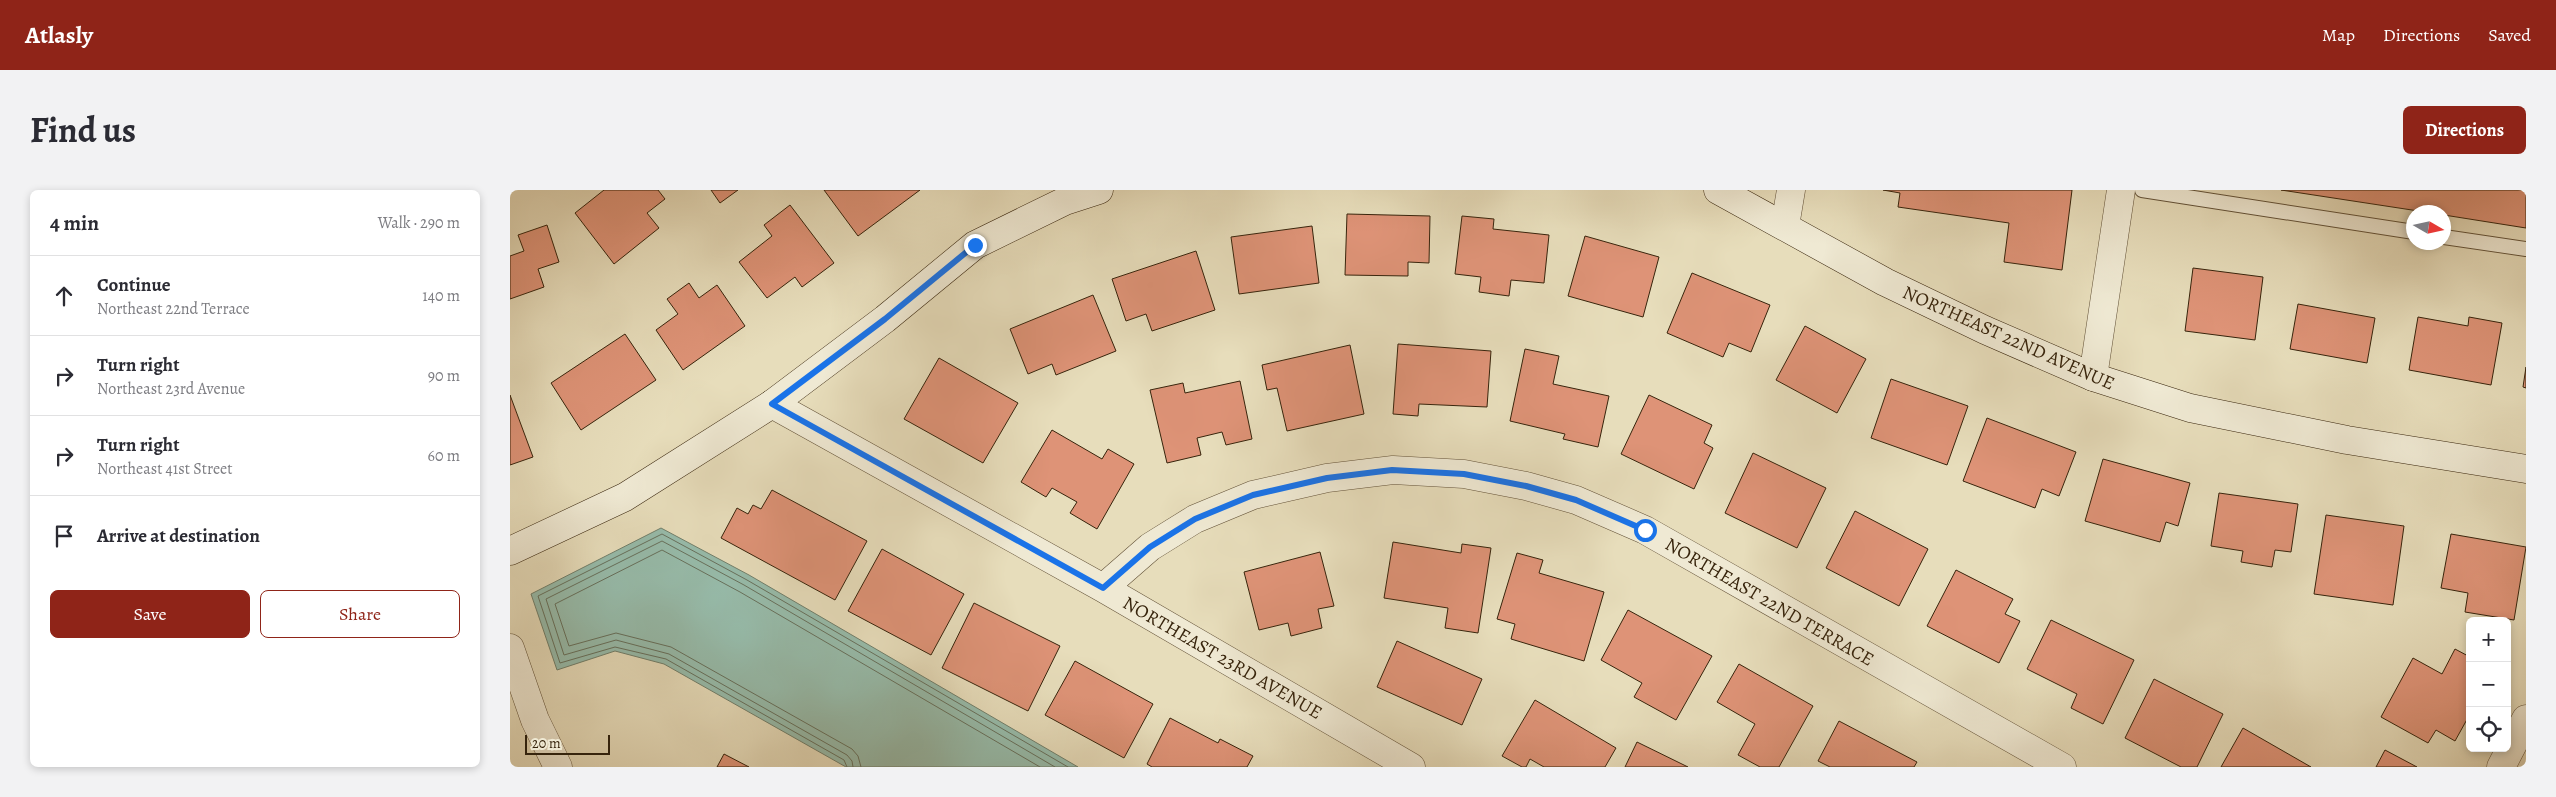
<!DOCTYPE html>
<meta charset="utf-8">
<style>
:root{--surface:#fff;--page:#f2f2f3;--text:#2b2b33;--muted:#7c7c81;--line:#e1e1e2;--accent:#8f2418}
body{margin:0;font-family:Alegreya,serif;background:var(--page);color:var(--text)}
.controls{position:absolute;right:15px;bottom:15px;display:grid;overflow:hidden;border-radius:8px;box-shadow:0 2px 8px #0003}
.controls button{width:45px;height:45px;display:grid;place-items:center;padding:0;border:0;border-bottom:1px solid var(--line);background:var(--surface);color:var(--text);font:25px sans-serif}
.compass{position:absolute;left:1896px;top:15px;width:45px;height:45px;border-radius:50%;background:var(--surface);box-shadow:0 2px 8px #0003;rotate:99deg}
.scale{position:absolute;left:15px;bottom:12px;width:85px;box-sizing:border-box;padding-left:5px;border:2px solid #37240c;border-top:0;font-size:14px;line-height:18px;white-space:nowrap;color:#37240c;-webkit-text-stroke:4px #efe9d3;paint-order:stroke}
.stop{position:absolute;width:15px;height:15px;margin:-11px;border:4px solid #1a73e8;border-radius:50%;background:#fff}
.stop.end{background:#1a73e8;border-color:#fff;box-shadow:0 1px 5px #0008}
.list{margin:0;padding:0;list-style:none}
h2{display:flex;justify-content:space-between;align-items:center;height:65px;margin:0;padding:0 20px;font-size:21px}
h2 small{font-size:16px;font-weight:400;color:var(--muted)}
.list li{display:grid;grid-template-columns:32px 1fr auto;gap:15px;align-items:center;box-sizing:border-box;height:80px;padding:0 20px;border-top:1px solid var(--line)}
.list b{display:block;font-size:19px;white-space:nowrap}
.list p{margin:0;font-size:16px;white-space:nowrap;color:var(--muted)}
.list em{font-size:16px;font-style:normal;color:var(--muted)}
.actions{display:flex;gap:10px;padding:15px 20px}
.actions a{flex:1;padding:11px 0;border:1px solid var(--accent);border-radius:8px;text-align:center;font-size:18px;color:var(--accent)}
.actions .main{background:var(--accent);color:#fff}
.icon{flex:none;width:28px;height:28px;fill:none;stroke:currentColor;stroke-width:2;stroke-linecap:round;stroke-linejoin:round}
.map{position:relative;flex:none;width:2016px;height:577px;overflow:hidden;border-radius:8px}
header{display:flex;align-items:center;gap:30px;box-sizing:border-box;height:70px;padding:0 25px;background:var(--accent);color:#fff}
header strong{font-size:24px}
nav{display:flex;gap:28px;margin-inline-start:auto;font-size:18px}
.intro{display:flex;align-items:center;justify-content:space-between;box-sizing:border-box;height:120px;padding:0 30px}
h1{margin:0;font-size:35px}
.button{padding:12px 22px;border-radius:8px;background:var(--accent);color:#fff;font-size:18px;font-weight:700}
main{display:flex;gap:30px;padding:0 30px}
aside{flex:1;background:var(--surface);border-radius:8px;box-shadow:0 2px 8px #0003}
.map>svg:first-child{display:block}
.water{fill:#97bcab;stroke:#717f6b}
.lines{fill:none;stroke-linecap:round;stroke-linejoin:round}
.shore{stroke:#67705c;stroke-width:1}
.building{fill:#de9377;stroke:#37240c}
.lane-casing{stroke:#635238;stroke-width:16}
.street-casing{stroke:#635238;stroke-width:29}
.secondary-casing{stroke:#37240c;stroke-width:29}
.lane{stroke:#efe9d3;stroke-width:14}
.street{stroke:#efe9d3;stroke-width:28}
.secondary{stroke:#efe9d3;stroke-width:28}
.route{stroke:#1a73e8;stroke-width:6}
.labels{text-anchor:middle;stroke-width:5;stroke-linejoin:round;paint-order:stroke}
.street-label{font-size:19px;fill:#37240c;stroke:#efe9d3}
</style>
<header>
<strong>Atlasly</strong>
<nav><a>Map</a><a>Directions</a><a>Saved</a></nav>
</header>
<div class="intro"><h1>Find us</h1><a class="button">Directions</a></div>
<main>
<aside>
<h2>4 min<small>Walk · 290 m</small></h2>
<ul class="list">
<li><svg class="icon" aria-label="ahead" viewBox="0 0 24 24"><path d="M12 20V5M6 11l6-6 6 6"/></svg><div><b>Continue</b><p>Northeast 22nd Terrace</p></div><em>140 m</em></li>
<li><svg class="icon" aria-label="right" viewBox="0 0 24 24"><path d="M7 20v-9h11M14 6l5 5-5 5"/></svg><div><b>Turn right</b><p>Northeast 23rd Avenue</p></div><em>90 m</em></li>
<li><svg class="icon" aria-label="right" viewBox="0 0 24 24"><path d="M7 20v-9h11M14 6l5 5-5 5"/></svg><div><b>Turn right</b><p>Northeast 41st Street</p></div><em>60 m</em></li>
<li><svg class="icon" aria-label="arrive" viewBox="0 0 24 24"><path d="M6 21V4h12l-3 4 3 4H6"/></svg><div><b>Arrive at destination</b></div></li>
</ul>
<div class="actions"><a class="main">Save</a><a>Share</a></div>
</aside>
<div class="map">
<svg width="2016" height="577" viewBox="0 0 2016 577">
<rect width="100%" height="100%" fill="#e7ddbb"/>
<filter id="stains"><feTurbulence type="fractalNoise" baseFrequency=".004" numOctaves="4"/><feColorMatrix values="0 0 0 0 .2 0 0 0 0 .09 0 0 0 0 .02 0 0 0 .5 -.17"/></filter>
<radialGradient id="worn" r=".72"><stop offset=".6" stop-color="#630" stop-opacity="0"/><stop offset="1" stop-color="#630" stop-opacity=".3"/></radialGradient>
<path class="water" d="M 151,338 L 239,385 L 568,577 L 336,577 L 154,474 L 105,461 L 47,480 L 21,404 Z"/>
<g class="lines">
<path class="shore" d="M 337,577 L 334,570 L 156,469 L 105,457 L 50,473 L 28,406 L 152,344 L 237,390 L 558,577
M 343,577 L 342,571 L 337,565 L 159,464 L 106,450 L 54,465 L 36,409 L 152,351 L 234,395 L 545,577
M 351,577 L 348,566 L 342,559 L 161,457 L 106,443 L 59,456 L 45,414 L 152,360 L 230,402 L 530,577"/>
</g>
<path class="building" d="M 94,0 L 148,0 L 155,9 L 137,23 L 149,38 L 104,74 L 65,23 Z
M 201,0 L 228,0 L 210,13 Z
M 314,0 L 410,0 L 348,46 Z
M 1373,0 L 1562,0 L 1552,80 L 1494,72 L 1499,33 L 1388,17 L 1390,3 Z
M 1771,0 L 2016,0 L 2016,38 L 1934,25 L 1934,22 L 1915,22 Z
M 280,15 L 324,73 L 292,97 L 285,87 L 257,108 L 229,72 L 262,46 L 254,35 Z
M 837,24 L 920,26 L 919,73 L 898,72 L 898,86 L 835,85 Z
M 952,26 L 984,29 L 983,39 L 1039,45 L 1034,93 L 1001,90 L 999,106 L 969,102 L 971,87 L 945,84 Z
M 37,35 L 49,72 L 28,79 L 34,97 L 0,109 L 0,66 L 14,61 L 8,45 Z
M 802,36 L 809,93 L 729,104 L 721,47 Z
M 1075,46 L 1149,67 L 1133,127 L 1058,106 Z
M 686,61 L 705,120 L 642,141 L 636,124 L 616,131 L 602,89 Z
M 1683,78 L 1753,87 L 1745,150 L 1675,141 Z
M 1182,83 L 1260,115 L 1241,162 L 1219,153 L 1213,167 L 1157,143 Z
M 179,93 L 189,108 L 207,95 L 235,136 L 173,180 L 146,140 L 168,124 L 157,109 Z
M 583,105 L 606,161 L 546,185 L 542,174 L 518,184 L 500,139 Z
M 1788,114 L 1865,128 L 1857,173 L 1780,159 Z
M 1908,127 L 1958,136 L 1959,127 L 1992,133 L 1981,195 L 1899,180 Z
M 1295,136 L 1356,169 L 1327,223 L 1266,190 Z
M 115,144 L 146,190 L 71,240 L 41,193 Z
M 888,154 L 981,161 L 977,217 L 909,214 L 908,226 L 883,224 Z
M 840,155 L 854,224 L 777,241 L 767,198 L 757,200 L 752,175 Z
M 1015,159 L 1049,166 L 1043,194 L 1099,206 L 1088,257 L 1053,249 L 1055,244 L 1000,231 Z
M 429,168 L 508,213 L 473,273 L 394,229 Z
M 2016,177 L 2016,198 L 2013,197 Z
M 1381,189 L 1458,216 L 1437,275 L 1361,248 Z
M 730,191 L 742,249 L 716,255 L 712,242 L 687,248 L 691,265 L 657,273 L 640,200 L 673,193 L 675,203 Z
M 0,205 L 23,267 L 0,275 Z
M 1139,205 L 1202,235 L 1194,253 L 1203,258 L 1184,299 L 1111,264 Z
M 1477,228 L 1566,262 L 1549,306 L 1532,299 L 1525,318 L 1453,291 Z
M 542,240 L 592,269 L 598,259 L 624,274 L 587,339 L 560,323 L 567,312 L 542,298 L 536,307 L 511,292 Z
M 1243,263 L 1316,298 L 1287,358 L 1215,323 Z
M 1593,269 L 1680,293 L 1668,336 L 1656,332 L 1650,352 L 1575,331 Z
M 262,300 L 357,351 L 325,410 L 211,348 L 227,318 L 238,324 L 243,315 L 251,319 Z
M 1709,303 L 1788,314 L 1781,362 L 1765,360 L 1762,377 L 1731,372 L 1733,361 L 1701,356 Z
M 1345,321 L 1418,359 L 1389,416 L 1316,378 Z
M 1816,325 L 1894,336 L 1883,415 L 1804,404 Z
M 1941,344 L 2016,357 L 2004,430 L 1955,422 L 1958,403 L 1931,398 Z
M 883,352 L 951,363 L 952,354 L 981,358 L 968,443 L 935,438 L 938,418 L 874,408 Z
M 372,359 L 454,404 L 421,465 L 338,421 Z
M 810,362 L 824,416 L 808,419 L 812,438 L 781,446 L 778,433 L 749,440 L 734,382 Z
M 1007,363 L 1033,370 L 1029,383 L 1094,402 L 1074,471 L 1001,449 L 1005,434 L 987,429 Z
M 1446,380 L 1503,409 L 1495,424 L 1510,431 L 1489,473 L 1417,436 Z
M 464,413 L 550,456 L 518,521 L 432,478 Z
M 1118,420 L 1202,466 L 1166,530 L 1124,507 L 1132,493 L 1091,470 Z
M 1541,430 L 1624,470 L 1593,534 L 1561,518 L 1567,504 L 1517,479 Z
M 887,451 L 972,489 L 952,535 L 867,497 Z
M 1945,459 L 1960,467 L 1960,524 L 1945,551 L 1926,540 L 1918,553 L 1871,527 L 1903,468 L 1932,484 Z
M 565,471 L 643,514 L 614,568 L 535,525 Z
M 1229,474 L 1303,516 L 1269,577 L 1250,577 L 1228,565 L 1245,534 L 1207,512 Z
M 1644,489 L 1713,524 L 1687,577 L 1671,577 L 1615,548 Z
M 1025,510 L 1106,558 L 1095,577 L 1034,577 L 1020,569 L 1016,577 L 1012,577 L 992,566 Z
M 660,528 L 708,553 L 710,549 L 743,566 L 737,577 L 642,577 L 637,574 Z
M 1329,531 L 1407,572 L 1404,577 L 1320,577 L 1308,571 Z
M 1733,538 L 1801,577 L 1711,577 Z
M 1127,552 L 1178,577 L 1115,577 Z
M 1875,560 L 1907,577 L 1866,577 Z
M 214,564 L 239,577 L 207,577 Z"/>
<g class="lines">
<g class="lane-casing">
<path id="lane" d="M 1632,0 L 1904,42
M 1934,47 L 2016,59"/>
</g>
<g class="street-casing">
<path id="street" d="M 1275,36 L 1281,0
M 1583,187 L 1611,0
M 262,214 L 593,398 L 901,577
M 593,398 L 640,357 L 685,329 L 743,305 L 817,288 L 883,280 L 954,284 L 1016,296 L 1066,310 L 1135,340 L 1552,577
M 0,458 L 25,530 L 48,577
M 1991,577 L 2016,529"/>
</g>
<g class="secondary-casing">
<path id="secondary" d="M 1208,0 L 1375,92 L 1475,140 L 1583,187 L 1680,218 L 1837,250 L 2016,279
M 0,361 L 115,307 L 262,214 L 375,129 L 465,55 L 555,11 L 589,0"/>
</g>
<use href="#lane" class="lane"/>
<use href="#street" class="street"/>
<use href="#secondary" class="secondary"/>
</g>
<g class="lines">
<path class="route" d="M 465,55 L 375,129 L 262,214 L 593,398 L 640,357 L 685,329 L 743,305 L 817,288 L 882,280 L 954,284 L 1016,296 L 1066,310 L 1135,340"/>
</g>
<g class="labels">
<g class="street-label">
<text transform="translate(1499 147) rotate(24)" y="7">NORTHEAST 22ND AVENUE</text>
<text transform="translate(1260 411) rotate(30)" y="7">NORTHEAST 22ND TERRACE</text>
<text transform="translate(713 467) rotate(30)" y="7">NORTHEAST 23RD AVENUE</text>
</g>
</g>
<rect width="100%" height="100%" filter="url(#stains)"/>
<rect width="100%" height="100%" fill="url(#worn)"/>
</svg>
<div class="controls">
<button>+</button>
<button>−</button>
<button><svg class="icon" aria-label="locate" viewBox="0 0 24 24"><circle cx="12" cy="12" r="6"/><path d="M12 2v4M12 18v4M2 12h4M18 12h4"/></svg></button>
</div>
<svg class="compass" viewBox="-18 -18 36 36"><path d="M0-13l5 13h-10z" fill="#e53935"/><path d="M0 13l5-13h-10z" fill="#7c7c81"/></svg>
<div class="scale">20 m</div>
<div class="stop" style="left:1135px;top:340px"></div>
<div class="stop end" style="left:465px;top:55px"></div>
</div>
</main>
